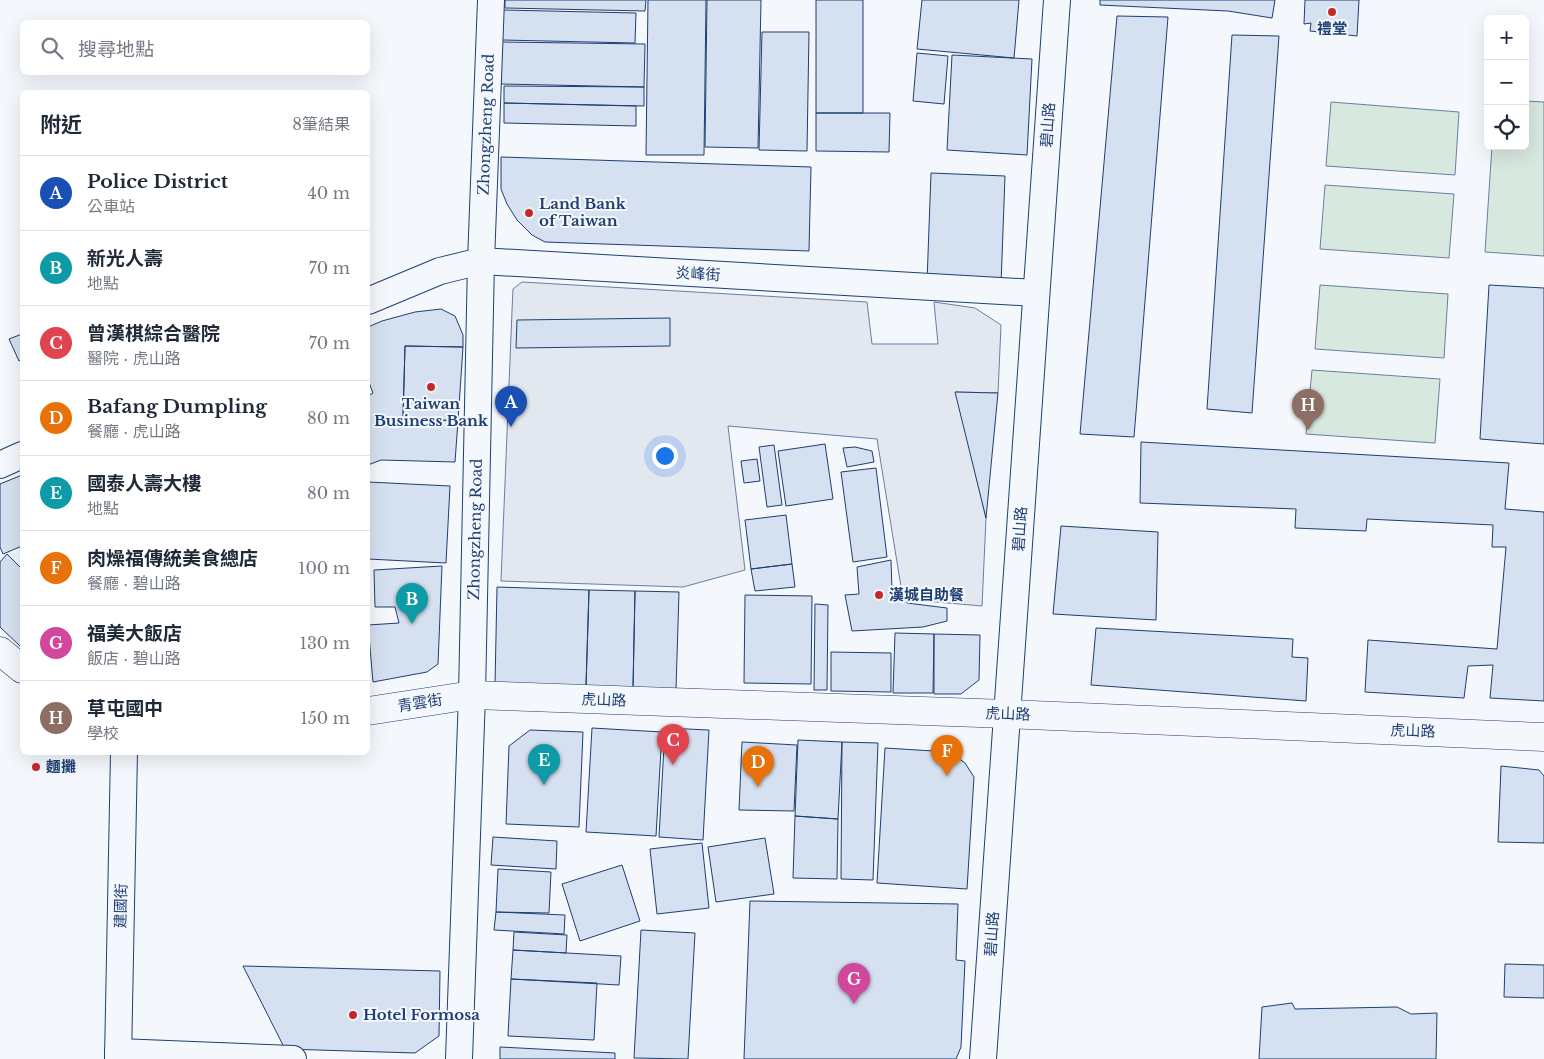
<!DOCTYPE html>
<html lang="zh-TW">
<meta charset="utf-8">
<style>
:root{--surface:#fff;--page:#f6f6f7;--text:#1f2937;--muted:#747a83;--line:#e0e1e3;--accent:#111827}
body{margin:0;font-family:"Libre Baskerville","Noto Sans TC",serif;background:var(--page);color:var(--text)}
.controls{position:absolute;right:15px;top:15px;display:grid;overflow:hidden;border-radius:8px;box-shadow:0 5px 20px #0002}
.controls button{width:45px;height:45px;display:grid;place-items:center;padding:0;border:0;border-bottom:1px solid var(--line);background:var(--surface);color:var(--text);font:25px sans-serif}
.you{position:absolute;left:664px;top:455px;width:18px;height:18px;margin:-12px;border:4px solid #fff;border-radius:50%;background:#1a73e8;box-shadow:0 0 0 8px #1a73e833}
.badge{display:grid;place-items:center;width:32px;height:32px;border-radius:50%;background:var(--accent);color:#fff;font-size:16px;font-weight:700}
.pin{position:absolute;translate:-50% -41px;filter:drop-shadow(0 1px 2px #0008)}
.pin::after{content:'';position:absolute;top:26px;width:18px;height:15px;background:inherit;clip-path:polygon(0 0,100% 0,50% 100%)}
.list{margin:0;padding:0;list-style:none}
h2{display:flex;justify-content:space-between;align-items:center;height:65px;margin:0;padding:0 20px;font-size:21px}
h2 small{font-size:16px;font-weight:400;color:var(--muted)}
.list li{display:grid;grid-template-columns:32px 1fr auto;gap:15px;align-items:center;box-sizing:border-box;height:75px;padding:0 20px;border-top:1px solid var(--line)}
.list b{display:block;font-size:19px;white-space:nowrap}
.list p{margin:0;font-size:16px;white-space:nowrap;color:var(--muted)}
.list em{font-size:16px;font-style:normal;color:var(--muted)}
.icon{flex:none;width:28px;height:28px;fill:none;stroke:currentColor;stroke-width:2;stroke-linecap:round;stroke-linejoin:round}
.map{position:relative;flex:none;width:1544px;height:1059px;overflow:hidden}
.search{position:absolute;background:var(--surface);box-shadow:0 5px 20px #0002;left:20px;top:20px;width:350px;height:55px;display:flex;align-items:center;gap:12px;box-sizing:border-box;padding:0 18px;border-radius:8px;color:var(--muted);font-size:19px}
.panel{position:absolute;background:var(--surface);box-shadow:0 5px 20px #0002;left:20px;top:90px;width:350px;height:665px;border-radius:8px}
.map>svg:first-child{display:block}
.green{fill:#d7e8df;stroke:#687fa3}
.parking{fill:#e3e8f0;stroke:#687fa3}
.building{fill:#d5e0f0;stroke:#1d3f73}
.lines{fill:none;stroke-linecap:round;stroke-linejoin:round}
.minor-casing{stroke:#1d3f73;stroke-width:28}
.tertiary-casing{stroke:#1d3f73;stroke-width:29}
.minor{stroke:#f4f7fb;stroke-width:26}
.tertiary{stroke:#f4f7fb;stroke-width:28}
.poi-dot{fill:#c62828;stroke:#f4f7fb;stroke-width:2}
.labels{text-anchor:middle;stroke-width:4;stroke-linejoin:round;paint-order:stroke}
.poi-label{font-size:15px;font-weight:bold;fill:#1d3f73;stroke:#f4f7fb;text-anchor:start}
.street-label{font-size:15px;fill:#1d3f73;stroke:#f4f7fb}
</style>
<div class="map">
<svg width="1544" height="1059" viewBox="0 0 1544 1059">
<rect width="100%" height="100%" fill="#f4f7fb"/>
<path class="green" d="M 1525,101 L 1544,102 L 1544,256 L 1485,252 L 1492,146 L 1525,146 Z
M 1331,102 L 1459,112 L 1455,175 L 1326,166 Z
M 1325,185 L 1454,194 L 1449,258 L 1320,249 Z
M 1320,285 L 1448,294 L 1444,358 L 1315,349 Z
M 1312,370 L 1440,379 L 1435,443 L 1306,434 Z"/>
<path class="parking" d="M 522,282 L 867,302 L 872,344 L 938,344 L 934,302 L 975,308 L 1001,325 L 998,393 L 956,392 L 986,518 L 982,606 L 903,599 L 877,439 L 728,426 L 745,570 L 683,587 L 501,581 L 512,311 L 513,289 Z"/>
<path class="building" d="M 505,0 L 646,0 L 645,11 L 505,8 Z
M 648,0 L 706,0 L 704,155 L 646,155 Z
M 707,0 L 761,0 L 758,148 L 705,147 Z
M 816,0 L 863,0 L 863,113 L 816,113 Z
M 922,0 L 1019,0 L 1014,58 L 917,49 Z
M 1100,0 L 1275,0 L 1272,18 L 1228,11 L 1100,5 Z
M 1305,0 L 1359,0 L 1357,36 L 1310,31 L 1311,23 L 1304,24 Z
M 503,10 L 636,13 L 635,43 L 502,40 Z
M 1117,16 L 1168,17 L 1134,437 L 1080,434 Z
M 762,32 L 809,32 L 807,151 L 759,150 Z
M 1232,35 L 1279,36 L 1252,413 L 1207,409 Z
M 502,42 L 645,44 L 644,87 L 501,84 Z
M 917,53 L 948,56 L 944,104 L 913,101 Z
M 952,55 L 1032,59 L 1027,155 L 947,150 Z
M 504,86 L 644,87 L 644,106 L 504,103 Z
M 504,103 L 636,106 L 636,126 L 504,123 Z
M 816,113 L 890,113 L 889,152 L 816,151 Z
M 501,157 L 811,167 L 809,251 L 545,242 L 532,235 L 517,220 L 507,204 L 501,189 Z
M 931,173 L 1005,176 L 1001,285 L 927,282 Z
M 1489,285 L 1544,288 L 1544,444 L 1480,439 Z
M 441,309 L 455,316 L 463,335 L 463,347 L 405,346 L 403,418 L 458,421 L 455,462 L 381,460 L 368,465 L 368,396 L 373,393 L 368,380 L 368,327 L 382,321 L 415,312 Z
M 670,318 L 670,346 L 516,348 L 517,320 Z
M 22,334 L 22,360 L 19,361 L 9,339 Z
M 405,346 L 463,347 L 458,421 L 403,418 Z
M 955,392 L 998,393 L 986,518 Z
M 1141,442 L 1509,463 L 1505,509 L 1544,512 L 1544,701 L 1490,698 L 1493,665 L 1468,666 L 1464,698 L 1365,692 L 1368,640 L 1497,649 L 1506,547 L 1492,547 L 1493,525 L 1367,519 L 1366,531 L 1295,528 L 1296,509 L 1140,503 Z
M 825,444 L 833,499 L 786,506 L 778,451 Z
M 774,445 L 782,505 L 767,507 L 759,447 Z
M 855,447 L 872,451 L 874,462 L 847,467 L 843,448 Z
M 757,459 L 760,481 L 744,483 L 741,461 Z
M 876,468 L 887,557 L 853,562 L 841,472 Z
M 22,475 L 22,546 L 3,554 L 0,547 L 0,484 Z
M 368,482 L 450,486 L 446,563 L 368,559 Z
M 786,515 L 792,564 L 751,569 L 745,520 Z
M 1061,526 L 1158,532 L 1156,620 L 1053,614 Z
M 7,554 L 22,569 L 22,648 L 0,627 L 0,562 Z
M 891,560 L 892,590 L 906,592 L 907,603 L 947,608 L 947,621 L 923,627 L 852,631 L 845,595 L 859,594 L 857,567 Z
M 792,564 L 795,587 L 755,591 L 751,569 Z
M 442,566 L 438,664 L 427,672 L 373,682 L 368,625 L 399,623 L 395,607 L 375,607 L 374,570 Z
M 497,587 L 589,590 L 586,686 L 495,685 Z
M 589,590 L 635,591 L 633,688 L 586,686 Z
M 635,591 L 679,592 L 676,689 L 633,688 Z
M 745,595 L 812,596 L 811,684 L 744,683 Z
M 815,604 L 828,605 L 827,690 L 814,690 Z
M 1096,628 L 1293,639 L 1292,657 L 1308,658 L 1306,701 L 1091,685 Z
M 895,633 L 934,634 L 933,693 L 893,693 Z
M 934,634 L 980,635 L 979,680 L 961,694 L 934,694 Z
M 831,652 L 891,653 L 891,692 L 831,691 Z
M 592,728 L 662,732 L 656,836 L 586,832 Z
M 665,728 L 709,730 L 703,840 L 659,837 Z
M 530,730 L 583,732 L 579,827 L 506,824 L 509,746 Z
M 798,740 L 842,742 L 838,819 L 795,816 Z
M 742,742 L 797,745 L 794,811 L 739,810 Z
M 842,742 L 878,743 L 873,880 L 841,879 Z
M 885,748 L 950,752 L 965,763 L 974,777 L 967,889 L 877,883 Z
M 1501,766 L 1539,770 L 1544,776 L 1544,843 L 1498,842 Z
M 795,816 L 838,819 L 837,879 L 793,878 Z
M 493,837 L 557,841 L 556,869 L 491,865 Z
M 765,838 L 774,894 L 716,902 L 708,847 Z
M 702,843 L 709,908 L 657,914 L 650,849 Z
M 622,865 L 640,921 L 580,941 L 562,884 Z
M 498,869 L 551,872 L 549,913 L 496,912 Z
M 750,901 L 958,904 L 956,960 L 965,961 L 961,1047 L 956,1059 L 744,1059 Z
M 496,912 L 565,915 L 564,934 L 494,930 Z
M 641,930 L 695,933 L 688,1059 L 634,1058 Z
M 514,932 L 567,935 L 566,953 L 513,950 Z
M 513,950 L 621,956 L 619,985 L 511,979 Z
M 1505,964 L 1544,965 L 1544,998 L 1504,997 Z
M 243,966 L 440,971 L 439,1036 L 415,1053 L 285,1049 Z
M 511,979 L 597,983 L 594,1040 L 508,1036 Z
M 1292,1003 L 1295,1009 L 1397,1007 L 1411,1014 L 1437,1013 L 1436,1059 L 1259,1059 L 1262,1007 Z
M 500,1047 L 615,1053 L 615,1059 L 500,1059 Z"/>
<g class="lines">
<g class="minor-casing">
<g id="minor">
<path d="M 368,301 L 440,271 L 481,261 L 1036,293"/>
<path d="M 0,465 L 22,455"/>
<path d="M 118,1052 L 293,1059"/>
<path d="M 118,1059 L 124,752"/>
<path id="s1" d="M 459,1059 L 472,695 L 481,261 L 491,0"/>
<path d="M 983,1059 L 1057,0"/>
</g>
</g>
<g class="tertiary-casing">
<path id="tertiary" d="M 0,651 L 22,669
M 368,711 L 472,695 L 1007,714 L 1544,737"/>
</g>
<use href="#minor" class="minor"/>
<use href="#tertiary" class="tertiary"/>
</g>
<g class="poi-dot">
<circle cx="1332" cy="12" r="5"/>
<circle cx="529" cy="213" r="5"/>
<circle cx="431" cy="387" r="5"/>
<circle cx="879" cy="595" r="5"/>
<circle cx="36" cy="767" r="5"/>
<circle cx="353" cy="1015" r="5"/>
</g>
<g class="labels">
<g class="poi-label">
<text x="1332" y="34" text-anchor="middle">禮堂</text>
<text x="539" y="209">Land Bank<tspan x="539" dy="17">of Taiwan</tspan></text>
<text x="431" y="409" text-anchor="middle">Taiwan<tspan x="431" dy="17">Business Bank</tspan></text>
<text x="889" y="600">漢城自助餐</text>
<text x="46" y="772">麵攤</text>
<text x="363" y="1020">Hotel Formosa</text>
</g>
<g class="street-label">
<text dy="5" stroke="none"><textPath href="#s1" startOffset="935">Zhongzheng Road</textPath></text>
<text transform="translate(1048 125) rotate(-86)" y="5">碧山路</text>
<text transform="translate(698 274) rotate(3)" y="5">炎峰街</text>
<text transform="translate(1020 529) rotate(-86)" y="5">碧山路</text>
<text dy="5" stroke="none"><textPath href="#s1" startOffset="530">Zhongzheng Road</textPath></text>
<text transform="translate(604 700) rotate(2)" y="5">虎山路</text>
<text transform="translate(420 703) rotate(-9)" y="5">青雲街</text>
<text transform="translate(1008 714) rotate(2)" y="5">虎山路</text>
<text transform="translate(1413 731) rotate(2)" y="5">虎山路</text>
<text transform="translate(121 906) rotate(-89)" y="5">建國街</text>
<text transform="translate(992 934) rotate(-86)" y="5">碧山路</text>
</g>
</g>
</svg>
<div class="controls">
<button>+</button>
<button>−</button>
<button><svg class="icon" aria-label="locate" viewBox="0 0 24 24"><circle cx="12" cy="12" r="6"/><path d="M12 2v4M12 18v4M2 12h4M18 12h4"/></svg></button>
</div>
<div class="you"></div>
<div class="pin badge" style="left:511px;top:427px;background:#1a4fb4">A</div>
<div class="pin badge" style="left:412px;top:624px;background:#0f9aa8">B</div>
<div class="pin badge" style="left:673px;top:765px;background:#e0444e">C</div>
<div class="pin badge" style="left:758px;top:787px;background:#e8710a">D</div>
<div class="pin badge" style="left:544px;top:785px;background:#0f9aa8">E</div>
<div class="pin badge" style="left:947px;top:776px;background:#e8710a">F</div>
<div class="pin badge" style="left:854px;top:1004px;background:#d1479c">G</div>
<div class="pin badge" style="left:1308px;top:430px;background:#8d6e63">H</div>
<div class="search"><svg class="icon" aria-label="search" viewBox="0 0 24 24"><circle cx="10" cy="10" r="6"/><path d="M15 15l6 6"/></svg>搜尋地點</div>
<section class="panel">
<h2>附近<small>8筆結果</small></h2>
<ul class="list">
<li><span class="badge" style="background:#1a4fb4">A</span><div><b>Police District</b><p>公車站</p></div><em>40 m</em></li>
<li><span class="badge" style="background:#0f9aa8">B</span><div><b>新光人壽</b><p>地點</p></div><em>70 m</em></li>
<li><span class="badge" style="background:#e0444e">C</span><div><b>曾漢棋綜合醫院</b><p>醫院 · 虎山路</p></div><em>70 m</em></li>
<li><span class="badge" style="background:#e8710a">D</span><div><b>Bafang Dumpling</b><p>餐廳 · 虎山路</p></div><em>80 m</em></li>
<li><span class="badge" style="background:#0f9aa8">E</span><div><b>國泰人壽大樓</b><p>地點</p></div><em>80 m</em></li>
<li><span class="badge" style="background:#e8710a">F</span><div><b>肉燥福傳統美食總店</b><p>餐廳 · 碧山路</p></div><em>100 m</em></li>
<li><span class="badge" style="background:#d1479c">G</span><div><b>福美大飯店</b><p>飯店 · 碧山路</p></div><em>130 m</em></li>
<li><span class="badge" style="background:#8d6e63">H</span><div><b>草屯國中</b><p>學校</p></div><em>150 m</em></li>
</ul>
</section>
</div>
